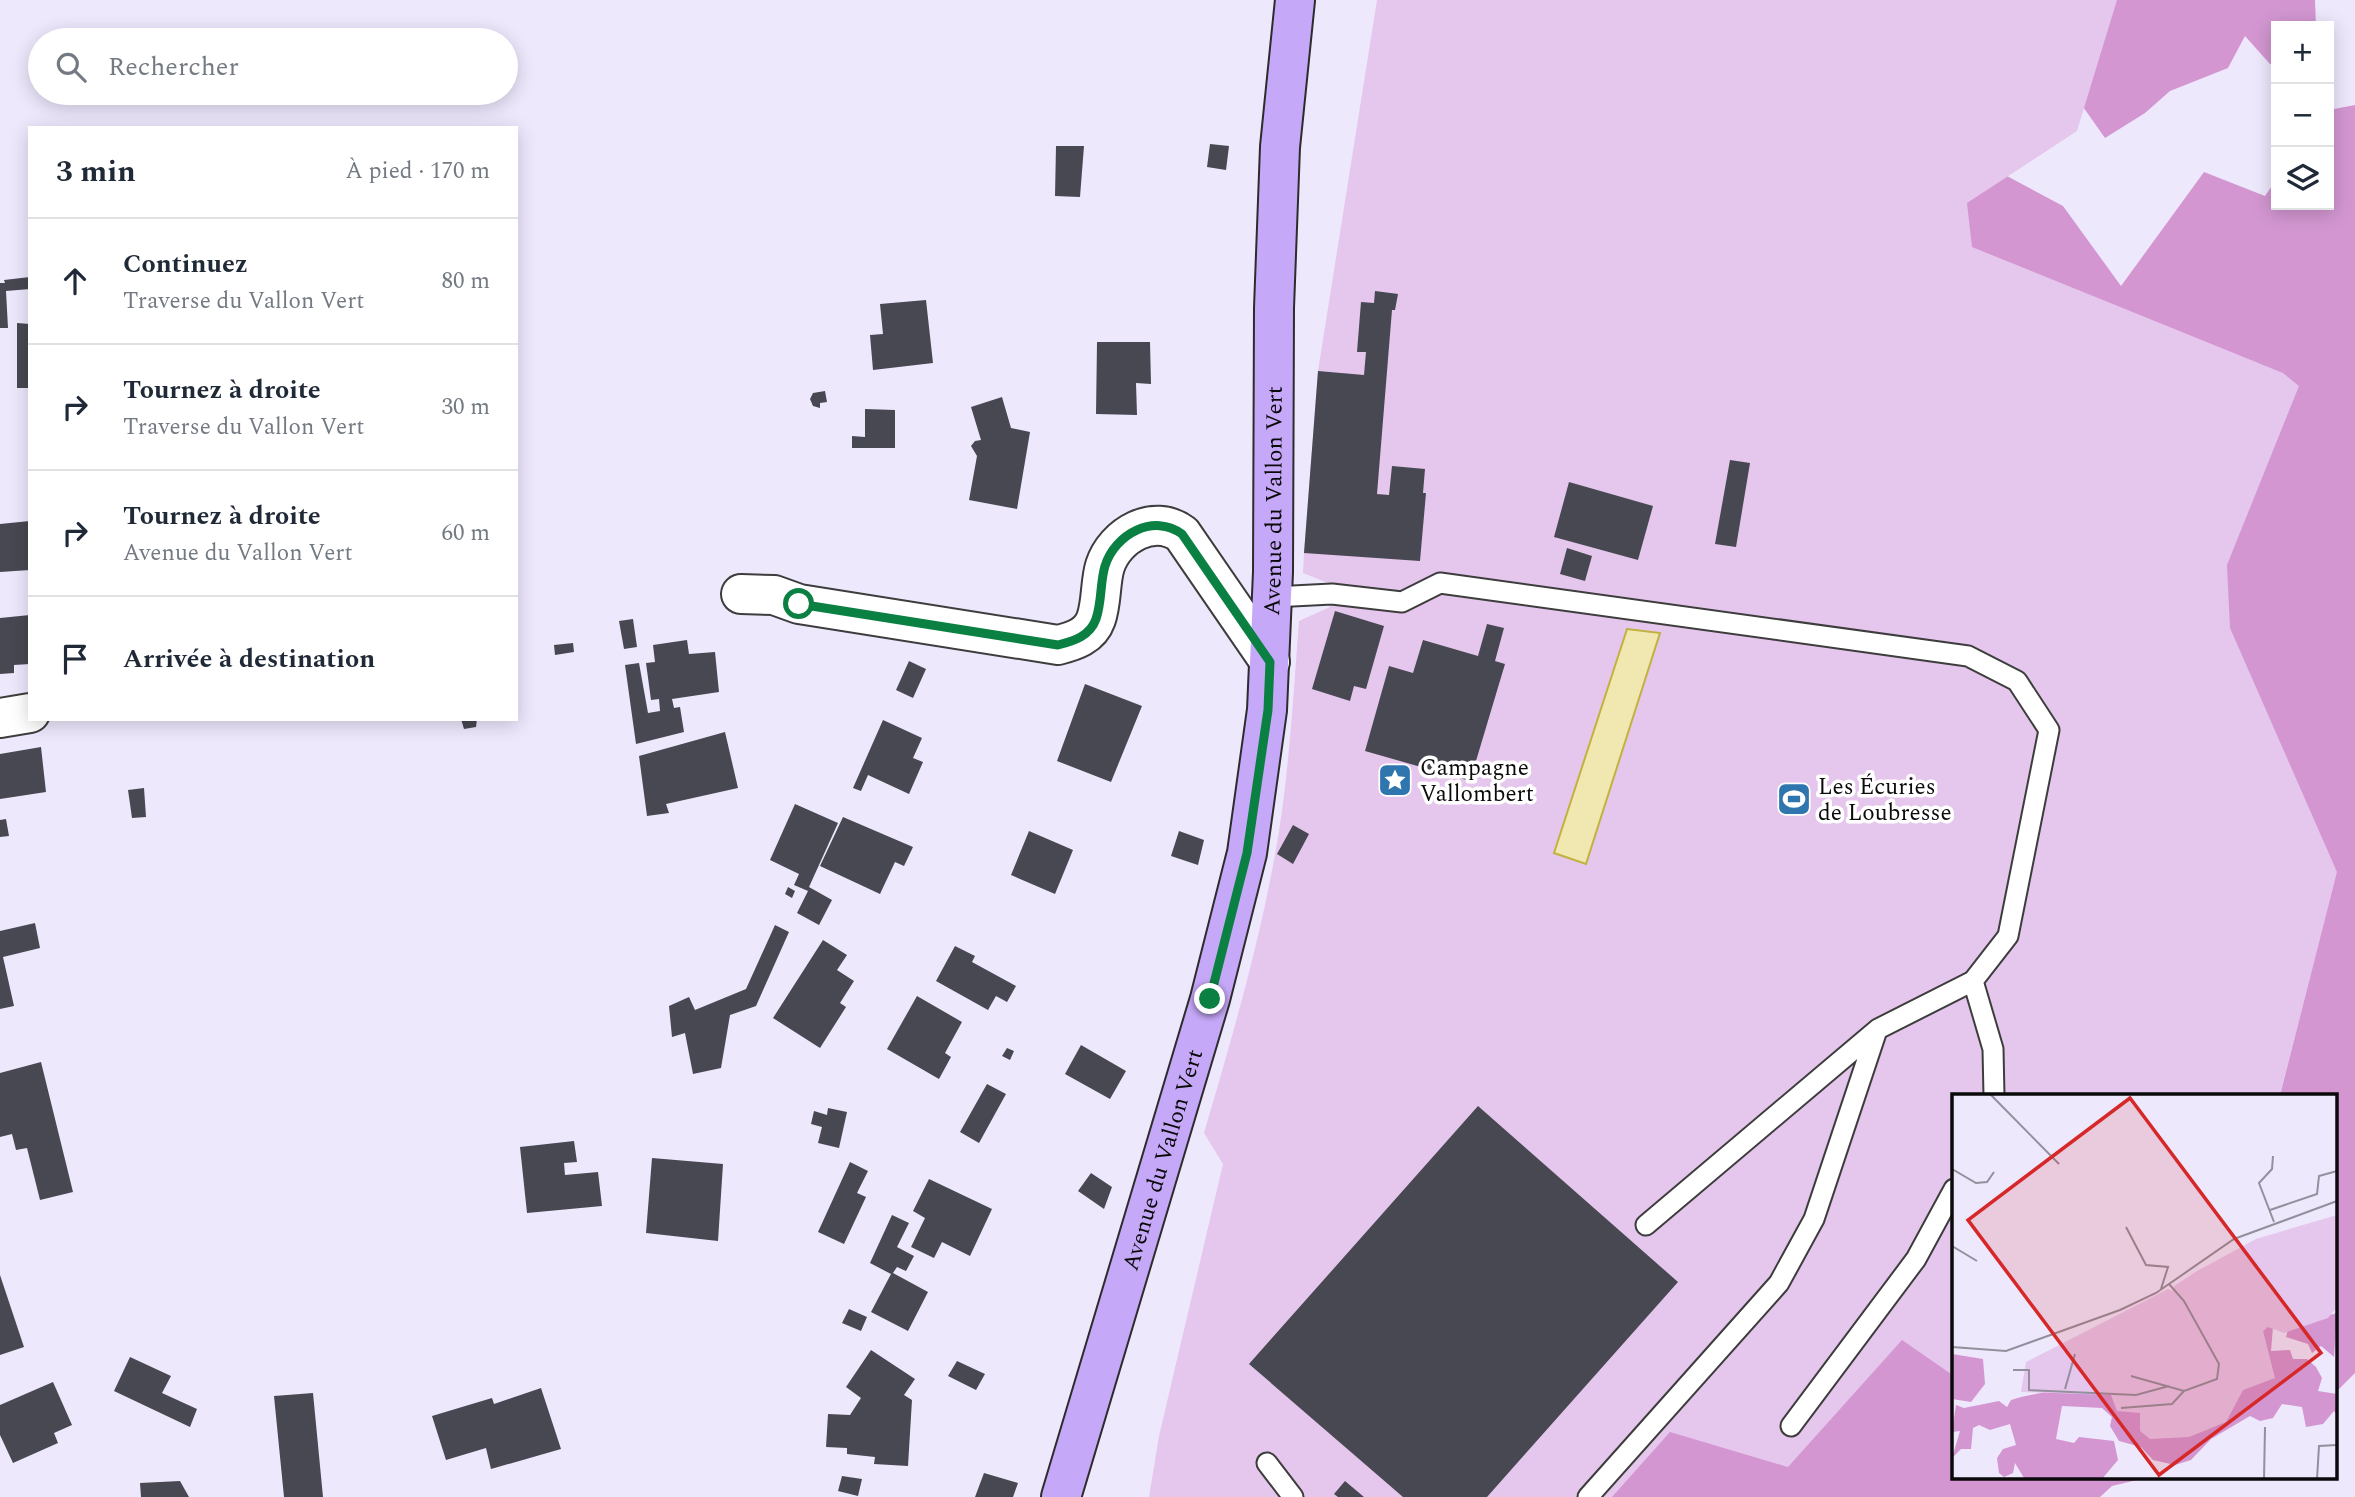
<!DOCTYPE html>
<html lang="fr">
<meta charset="utf-8">
<style>
:root{--surface:#fff;--page:#f6f6f7;--text:#1f2937;--muted:#747a83;--line:#e0e1e3}
body{margin:0;font-family:Spectral,serif;background:var(--page);color:var(--text)}
.controls{position:absolute;right:21px;top:21px;display:grid;overflow:hidden;border-radius:0px;box-shadow:0 4px 18px #0003}
.controls button{width:63px;height:63px;display:grid;place-items:center;padding:0;border:0;border-bottom:2px solid var(--line);background:var(--surface);color:var(--text);font:35px sans-serif}
.stop{position:absolute;width:21px;height:21px;margin:-16px;border:5px solid #0b8043;border-radius:50%;background:#fff}
.stop.end{background:#0b8043;border-color:#fff;box-shadow:0 2px 7px #0008}
.list{margin:0;padding:0;list-style:none}
h2{display:flex;justify-content:space-between;align-items:center;height:91px;margin:0;padding:0 28px;font-size:30px}
h2 small{font-size:23px;font-weight:400;color:var(--muted)}
.list li{display:grid;grid-template-columns:46px 1fr auto;gap:21px;align-items:center;box-sizing:border-box;height:126px;padding:0 28px;border-top:2px solid var(--line)}
.list b{display:block;font-size:26px;white-space:nowrap}
.list p{margin:0;font-size:23px;white-space:nowrap;color:var(--muted)}
.list em{font-size:23px;font-style:normal;color:var(--muted)}
.icon{flex:none;width:38px;height:38px;fill:none;stroke:currentColor;stroke-width:2;stroke-linecap:round;stroke-linejoin:round}
.map{position:relative;flex:none;width:2355px;height:1497px;overflow:hidden}
.search{position:absolute;background:var(--surface);box-shadow:0 4px 18px #0003;left:28px;top:28px;width:490px;height:77px;display:flex;align-items:center;gap:18px;box-sizing:border-box;padding:0 24px;border-radius:38px;color:var(--muted);font-size:26px}
.panel{position:absolute;background:var(--surface);box-shadow:0 4px 18px #0003;left:28px;top:126px;width:490px;height:595px;border-radius:0px}
.map>svg:first-child{display:block}
.forest{fill:#d396d1}
.pitch{fill:#e5c6ec}
.water{fill:#f0e7b1;stroke:#c1b23e;stroke-width:2}
.building{fill:#474851}
.lines{fill:none;stroke-linecap:round;stroke-linejoin:round}
.service-casing{stroke:#3d3d3d;stroke-width:23}
.minor-casing{stroke:#3d3d3d;stroke-width:42}
.secondary-casing{stroke:#2c2c2c;stroke-width:42}
.service{stroke:#fff;stroke-width:19}
.minor{stroke:#fff;stroke-width:38}
.secondary{stroke:#c6a8f8;stroke-width:38}
.route{stroke:#0b8043;stroke-width:9}
.labels{text-anchor:middle;stroke-width:7;stroke-linejoin:round;paint-order:stroke}
.street-label{font-size:23px;fill:#0a0a0a;stroke:#fff}
.poi-label{font-size:23px;fill:#0a0a0a;stroke:#fff;text-anchor:start}
.inset-road{fill:none;stroke:#938f9c;stroke-width:2}
.view{fill:#d62828;fill-opacity:0.15;stroke:#d62828;stroke-width:3.5}
.inset-edge{fill:none;stroke:#0a0a0a;stroke-width:3.5}
</style>
<div class="map">
<svg width="2355" height="1497" viewBox="0 0 2355 1497">
<rect width="100%" height="100%" fill="#eee8fd"/>
<path class="forest" d="M 2083,0 L 2315,0 L 2316,26 L 2276,26 L 2276,63 L 2270,64 L 2245,36 L 2228,68 L 2170,91 L 2145,113 L 2105,138 L 2057,70 Z
M 2355,105 L 2355,1373 L 2336,1392 L 2336,1096 L 2260,1096 L 2040,372 L 1945,220 L 1992,168 L 2063,206 L 2121,286 L 2204,172 L 2265,196 L 2276,180 L 2276,205 L 2329,205 L 2329,110 Z
M 1954,1321 L 1954,1478 L 2145,1478 L 2112,1486 L 2100,1497 L 1599,1497 L 1684,1411 L 1759,1365 Z"/>
<path class="pitch" d="M 1377,0 L 2117,0 L 2077,131 L 1967,203 L 1972,247 L 2283,373 L 2299,386 L 2227,565 L 2230,628 L 2337,872 L 2280,1096 L 1954,1096 L 1954,1376 L 1902,1340 L 1788,1467 L 1670,1432 L 1612,1497 L 1149,1497 L 1159,1436 L 1223,1164 L 1204,1133 C 1231,1041 1258,949 1275,855 C 1289,778 1293,699 1299,621 L 1330,607 L 1333,585 L 1303,573 L 1304,553 L 1318,371 Z"/>
<path class="water" d="M 1627,629 L 1660,633 L 1586,864 L 1554,853 Z"/>
<path class="building" d="M 1210,144 L 1229,146 L 1226,170 L 1207,167 Z
M 1056,146 L 1084,146 L 1080,197 L 1055,196 Z
M 30,277 L 30,289 L 6,291 L 8,328 L 0,328 L 0,283 L 5,283 L 4,280 Z
M 1375,291 L 1398,294 L 1395,310 L 1392,310 L 1377,494 L 1389,495 L 1392,466 L 1425,469 L 1423,493 L 1426,493 L 1420,561 L 1304,553 L 1318,371 L 1364,375 L 1366,352 L 1357,352 L 1361,302 L 1374,303 Z
M 926,300 L 933,363 L 873,370 L 870,335 L 883,334 L 880,304 Z
M 17,323 L 30,324 L 30,388 L 17,388 Z
M 1097,342 L 1150,342 L 1151,384 L 1136,383 L 1137,415 L 1096,414 Z
M 825,391 L 827,402 L 820,403 L 820,408 L 813,406 L 810,399 L 813,393 Z
M 1002,397 L 1011,428 L 1030,432 L 1017,509 L 969,500 L 977,456 L 971,446 L 975,441 L 981,440 L 971,407 Z
M 865,409 L 895,410 L 895,448 L 852,448 L 852,436 L 865,437 Z
M 1730,460 L 1750,463 L 1736,547 L 1715,544 Z
M 1569,482 L 1653,506 L 1638,560 L 1554,537 Z
M 30,521 L 30,570 L 0,572 L 0,524 Z
M 1567,548 L 1592,556 L 1585,581 L 1560,574 Z
M 1335,611 L 1384,626 L 1366,689 L 1354,686 L 1350,701 L 1312,689 Z
M 30,615 L 30,664 L 14,665 L 14,673 L 0,674 L 0,618 Z
M 633,619 L 637,647 L 624,649 L 619,621 Z
M 1487,624 L 1504,628 L 1495,661 L 1505,664 L 1470,781 L 1365,751 L 1389,666 L 1413,673 L 1423,640 L 1478,656 Z
M 687,640 L 689,654 L 715,652 L 719,692 L 672,699 L 674,708 L 680,707 L 684,732 L 636,744 L 625,665 L 639,663 L 648,713 L 660,711 L 659,699 L 651,700 L 646,663 L 655,662 L 653,645 Z
M 573,643 L 574,652 L 555,655 L 554,645 Z
M 909,661 L 926,669 L 913,698 L 896,690 Z
M 1085,684 L 1142,706 L 1111,782 L 1057,761 Z
M 461,719 L 477,719 L 476,727 L 464,729 Z
M 883,720 L 922,738 L 913,758 L 923,762 L 909,794 L 868,775 L 861,791 L 853,788 Z
M 725,732 L 738,788 L 666,804 L 669,813 L 647,816 L 639,756 Z
M 41,747 L 46,792 L 0,799 L 0,754 Z
M 144,788 L 146,817 L 132,818 L 128,790 Z
M 795,804 L 838,823 L 809,887 L 832,900 L 819,925 L 797,913 L 808,891 L 794,885 L 799,874 L 770,860 Z
M 843,817 L 913,847 L 904,866 L 895,862 L 880,894 L 820,866 Z
M 6,819 L 9,836 L 0,837 L 0,820 Z
M 1293,825 L 1309,834 L 1293,864 L 1277,854 Z
M 1029,831 L 1073,850 L 1055,894 L 1011,875 Z
M 1179,831 L 1204,840 L 1198,865 L 1171,856 Z
M 788,887 L 795,891 L 792,898 L 785,894 Z
M 35,923 L 40,948 L 3,957 L 14,1006 L 0,1009 L 0,931 Z
M 775,925 L 789,932 L 756,1006 L 730,1015 L 721,1068 L 693,1074 L 685,1033 L 672,1037 L 669,1006 L 689,997 L 695,1010 L 746,989 Z
M 823,940 L 847,955 L 837,970 L 854,981 L 840,1003 L 846,1007 L 820,1048 L 773,1018 Z
M 955,946 L 975,956 L 972,962 L 1016,986 L 1007,1002 L 996,996 L 988,1010 L 936,981 Z
M 917,996 L 962,1022 L 945,1053 L 951,1057 L 939,1079 L 887,1049 Z
M 1081,1045 L 1126,1071 L 1110,1099 L 1065,1074 Z
M 1007,1048 L 1014,1051 L 1010,1060 L 1002,1056 Z
M 41,1062 L 73,1192 L 40,1200 L 27,1148 L 16,1150 L 12,1134 L 0,1137 L 0,1073 Z
M 987,1084 L 1006,1094 L 979,1143 L 960,1132 Z
M 1478,1106 L 1678,1282 L 1487,1497 L 1403,1497 L 1249,1364 Z
M 828,1108 L 847,1112 L 839,1148 L 818,1143 L 822,1127 L 811,1124 L 814,1111 L 827,1115 Z
M 574,1141 L 577,1162 L 564,1163 L 565,1175 L 598,1172 L 602,1206 L 527,1213 L 520,1147 Z
M 652,1158 L 723,1164 L 718,1241 L 646,1233 Z
M 850,1162 L 868,1171 L 857,1193 L 866,1197 L 844,1244 L 818,1232 Z
M 1091,1173 L 1112,1187 L 1104,1209 L 1078,1191 Z
M 929,1179 L 992,1209 L 970,1256 L 942,1242 L 934,1258 L 911,1247 L 925,1218 L 913,1211 Z
M 892,1215 L 909,1223 L 897,1247 L 914,1256 L 906,1271 L 897,1267 L 893,1273 L 928,1292 L 908,1331 L 871,1312 L 891,1274 L 870,1263 Z
M 0,1275 L 24,1347 L 0,1355 Z
M 849,1309 L 867,1317 L 861,1331 L 842,1323 Z
M 871,1350 L 915,1379 L 904,1395 L 912,1400 L 908,1466 L 874,1464 L 875,1457 L 847,1454 L 847,1448 L 826,1447 L 828,1414 L 850,1415 L 861,1398 L 846,1387 Z
M 130,1357 L 171,1376 L 162,1393 L 197,1409 L 190,1427 L 114,1391 Z
M 957,1361 L 985,1374 L 976,1390 L 948,1376 Z
M 53,1382 L 72,1425 L 54,1433 L 58,1443 L 13,1463 L 0,1435 L 0,1405 Z
M 541,1388 L 561,1449 L 491,1469 L 486,1448 L 446,1460 L 432,1416 L 492,1398 L 494,1404 Z
M 313,1393 L 323,1497 L 284,1497 L 274,1396 Z
M 984,1473 L 1018,1483 L 1013,1497 L 975,1497 Z
M 842,1476 L 862,1479 L 858,1496 L 838,1491 Z
M 180,1481 L 189,1497 L 141,1497 L 140,1483 Z
M 1345,1481 L 1364,1497 L 1338,1497 L 1334,1494 Z"/>
<g class="lines">
<g class="service-casing">
<path id="service" d="M 1273,597 L 1332,594 L 1402,602 L 1440,583 L 1968,656 L 2017,681 L 2049,730 L 2008,936 L 1973,981 L 1878,1029 L 1646,1225
M 1973,981 L 1993,1049 L 1994,1096
M 1791,1426 L 1916,1259 L 1954,1189
M 1267,1463 L 1293,1497
M 1588,1497 L 1779,1283 L 1814,1219 L 1877,1030"/>
</g>
<g class="minor-casing">
<path id="minor" d="M 741,594 L 774,595 L 799,604 L 1058,645 C 1074,641 1090,636 1096,619 C 1102,602 1100,582 1105,566 C 1115,535 1154,513 1182,534 L 1270,662
M 0,718 L 30,713"/>
</g>
<g class="secondary-casing">
<g id="secondary">
<path id="s1" d="M 1061,1497 L 1210,999 L 1247,853 L 1267,710 L 1273,572 L 1274,308 L 1280,147 L 1295,0"/>
</g>
</g>
<use href="#service" class="service"/>
<use href="#minor" class="minor"/>
<use href="#secondary" class="secondary"/>
</g>
<g class="lines">
<path class="route" d="M 799,604 L 1058,645 C 1074,641 1090,636 1096,619 C 1102,602 1100,582 1105,566 C 1115,534 1154,513 1182,534 L 1270,662 L 1268,710 L 1247,853 L 1210,999"/>
</g>
<defs>
<g id="sight-square" transform="scale(1.75)"><rect x="-9" y="-9" width="18" height="18" rx="4" fill="#2e76ad" stroke="#fff"/><path d="M0-6L1.8-2.2L6-1.7L2.9 1.2L3.7 5.4L0 3.3L-3.7 5.4L-2.9 1.2L-6-1.7L-1.8-2.2Z" fill="#fff"/></g>
<g id="stadium-square" transform="scale(1.75)"><rect x="-9" y="-9" width="18" height="18" rx="4" fill="#2e76ad" stroke="#fff"/><path d="M0-5a6.5 5 0 1 0 0 10a6.5 5 0 1 0 0-10ZM-3.5-1.8h7v3.6h-7Z" fill="#fff"/></g>
</defs>
<g fill-rule="evenodd">
<use href="#sight-square" x="1395" y="780"/>
<use href="#stadium-square" x="1794" y="799"/>
</g>
<g class="labels">
<g class="street-label">
<text dy="8" stroke="none"><textPath href="#s1" startOffset="1024">Avenue du Vallon Vert</textPath></text>
<text dy="8" stroke="none"><textPath href="#s1" startOffset="352">Avenue du Vallon Vert</textPath></text>
</g>
<g class="poi-label">
<text x="1420" y="775">Campagne<tspan x="1420" dy="26">Vallombert</tspan></text>
<text x="1818" y="794">Les Écuries<tspan x="1818" dy="26">de Loubresse</tspan></text>
</g>
</g>
<g transform="translate(1952 1094)">
<rect width="385" height="385" fill="#eee8fd"/>
<path d="M 385,219 L 382,263 L 369,252 L 360,259 L 356,250 L 334,243 L 337,232 ZM 312,232 L 321,233 L 319,257 L 338,256 L 341,265 L 355,265 L 364,273 L 370,284 L 366,297 L 385,300 L 385,322 L 382,317 L 371,330 L 354,333 L 350,313 L 330,310 L 321,324 L 308,327 L 298,322 L 259,345 L 239,366 L 223,371 L 201,366 L 189,353 L 167,347 L 158,332 L 160,323 L 150,314 L 110,312 L 104,345 L 122,349 L 127,343 L 162,347 L 166,366 L 150,385 L 72,384 L 63,369 L 61,379 L 52,383 L 47,379 L 45,364 L 51,355 L 64,351 L 58,330 L 38,336 L 27,331 L 21,334 L 19,355 L 9,355 L 0,364 L 8,337 L 0,338 L 4,311 L 12,314 L 47,307 L 55,313 L 59,306 L 69,303 L 303,255 ZM 0,260 L 31,265 L 33,290 L 19,308 L 0,305 Z" fill="#d396d1"/>
<path d="M 385,121 L 385,213 L 376,224 L 332,239 L 316,233 L 311,237 L 323,284 L 291,296 L 274,328 L 237,343 L 198,345 L 188,337 L 188,319 L 165,317 L 159,301 L 69,298 L 74,268 L 216,195 L 220,197 L 222,192 L 245,177 L 304,145 Z" fill="#e5c6ec"/>
<path class="inset-road" d="M 38,0 L 107,70M 321,62 L 320,75 L 307,89 L 322,128M 0,75 L 24,89 L 35,88 L 42,78M 318,116 L 365,100 L 367,82 L 385,77M 174,133 L 194,171 L 216,173 L 209,195M 0,152 L 25,167M 0,253 L 54,257 L 168,216 L 204,199 L 282,145 L 385,107M 61,276 L 77,276 L 77,296 L 184,301 L 217,292M 179,282 L 232,297 L 265,285 L 267,270 L 232,207 L 217,190M 113,295 L 123,260M 169,314 L 220,310 L 232,297M 312,385 L 313,333M 365,385 L 367,352 L 385,351"/>
<path class="view" d="M 178,4 L 369,259 L 207,381 L 16,126 Z"/>
<rect width="385" height="385" class="inset-edge"/>
</g>
</svg>
<div class="controls">
<button>+</button>
<button>−</button>
<button><svg class="icon" aria-label="layers" viewBox="0 0 24 24"><path d="M12 4l9 5-9 5-9-5zM3 14l9 5 9-5"/></svg></button>
</div>
<div class="stop" style="left:799px;top:604px"></div>
<div class="stop end" style="left:1210px;top:999px"></div>
<div class="search"><svg class="icon" aria-label="search" viewBox="0 0 24 24"><circle cx="10" cy="10" r="6"/><path d="M15 15l6 6"/></svg>Rechercher</div>
<section class="panel">
<h2>3 min<small>À pied · 170 m</small></h2>
<ul class="list">
<li><svg class="icon" aria-label="ahead" viewBox="0 0 24 24"><path d="M12 20V5M6 11l6-6 6 6"/></svg><div><b>Continuez</b><p>Traverse du Vallon Vert</p></div><em>80 m</em></li>
<li><svg class="icon" aria-label="right" viewBox="0 0 24 24"><path d="M7 20v-9h11M14 6l5 5-5 5"/></svg><div><b>Tournez à droite</b><p>Traverse du Vallon Vert</p></div><em>30 m</em></li>
<li><svg class="icon" aria-label="right" viewBox="0 0 24 24"><path d="M7 20v-9h11M14 6l5 5-5 5"/></svg><div><b>Tournez à droite</b><p>Avenue du Vallon Vert</p></div><em>60 m</em></li>
<li><svg class="icon" aria-label="arrive" viewBox="0 0 24 24"><path d="M6 21V4h12l-3 4 3 4H6"/></svg><div><b>Arrivée à destination</b></div></li>
</ul>
</section>
</div>
